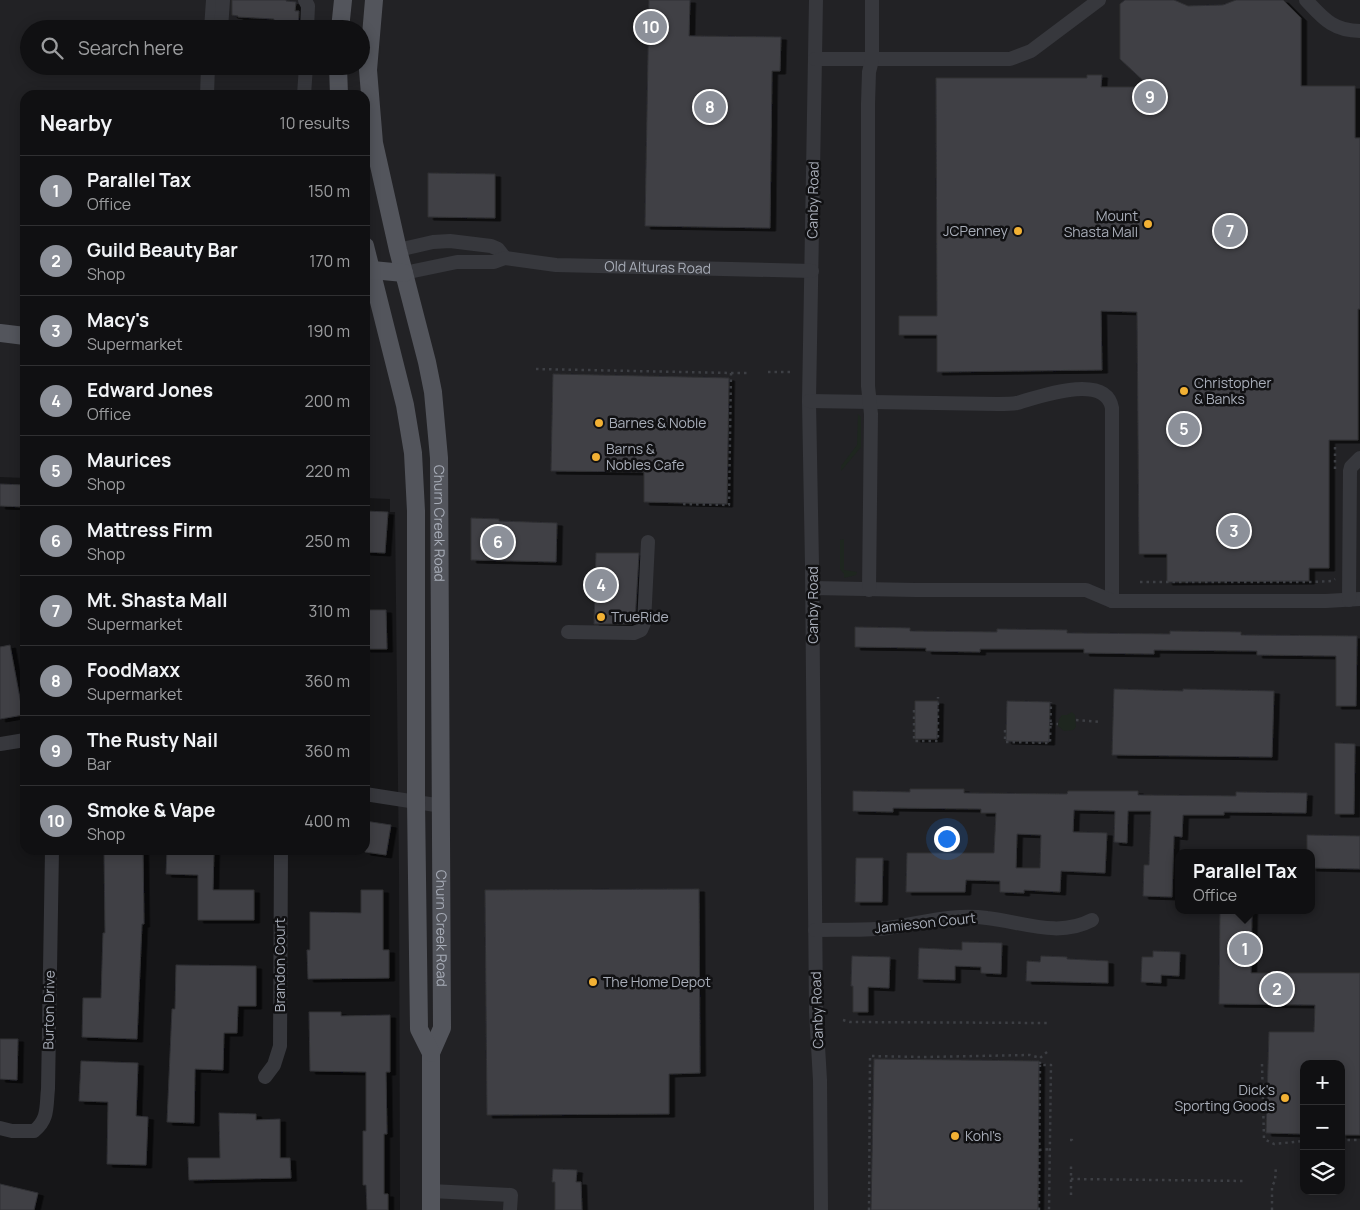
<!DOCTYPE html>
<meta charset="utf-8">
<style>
:root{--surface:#101012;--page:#1e1e20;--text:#f1f3f6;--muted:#9c9d9f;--line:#303032;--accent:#8c9099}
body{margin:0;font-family:Manrope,sans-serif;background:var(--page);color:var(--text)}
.controls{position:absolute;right:15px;bottom:15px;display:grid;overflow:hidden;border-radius:10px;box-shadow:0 2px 12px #0003}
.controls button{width:45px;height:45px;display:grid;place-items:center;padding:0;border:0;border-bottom:1px solid var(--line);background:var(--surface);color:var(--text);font:25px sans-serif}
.you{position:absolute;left:946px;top:838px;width:18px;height:18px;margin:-12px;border:4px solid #fff;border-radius:50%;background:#1a73e8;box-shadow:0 0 0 8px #1a73e833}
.badge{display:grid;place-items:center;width:32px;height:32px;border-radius:50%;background:var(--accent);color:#fff;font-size:16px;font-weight:700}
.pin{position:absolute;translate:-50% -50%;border:2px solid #fff;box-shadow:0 1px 5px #0006}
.popup{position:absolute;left:1175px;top:849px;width:140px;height:65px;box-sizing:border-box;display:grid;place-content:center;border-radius:10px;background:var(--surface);filter:drop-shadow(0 1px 4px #0005);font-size:16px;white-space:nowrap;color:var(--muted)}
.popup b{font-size:19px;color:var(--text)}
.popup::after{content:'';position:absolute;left:50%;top:100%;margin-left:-10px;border:10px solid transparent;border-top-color:var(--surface)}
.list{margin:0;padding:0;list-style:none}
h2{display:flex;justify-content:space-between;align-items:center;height:65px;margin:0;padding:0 20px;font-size:21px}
h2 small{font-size:16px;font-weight:400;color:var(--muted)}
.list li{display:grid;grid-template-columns:32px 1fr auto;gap:15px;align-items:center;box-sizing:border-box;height:70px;padding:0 20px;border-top:1px solid var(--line)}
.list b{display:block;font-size:19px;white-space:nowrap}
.list p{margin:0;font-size:16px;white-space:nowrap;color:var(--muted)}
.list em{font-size:16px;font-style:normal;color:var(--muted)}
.icon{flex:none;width:28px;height:28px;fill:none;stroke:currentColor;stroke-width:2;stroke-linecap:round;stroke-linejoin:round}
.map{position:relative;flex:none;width:1360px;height:1210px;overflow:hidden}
.search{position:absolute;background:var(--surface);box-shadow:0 2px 12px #0003;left:20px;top:20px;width:350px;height:55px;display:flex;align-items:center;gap:12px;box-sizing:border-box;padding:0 18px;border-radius:28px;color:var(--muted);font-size:19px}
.panel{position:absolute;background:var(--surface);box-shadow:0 2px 12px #0003;left:20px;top:90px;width:350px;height:765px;border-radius:15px}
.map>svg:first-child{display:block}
.built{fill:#222225;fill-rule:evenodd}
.green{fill:#1e261f}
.building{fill:#404145;stroke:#303034;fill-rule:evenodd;filter:url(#shadow)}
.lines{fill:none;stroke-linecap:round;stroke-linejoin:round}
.path{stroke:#3d3f44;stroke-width:2.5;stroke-dasharray:2.5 4;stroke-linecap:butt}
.minor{stroke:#37383d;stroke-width:14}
.major{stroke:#53555c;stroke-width:18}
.poi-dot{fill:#f2b134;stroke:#111113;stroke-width:2}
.labels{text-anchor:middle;stroke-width:5;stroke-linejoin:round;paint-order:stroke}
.street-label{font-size:14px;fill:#a8adb8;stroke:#111113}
.poi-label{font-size:14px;fill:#a8adb8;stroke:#111113;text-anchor:start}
</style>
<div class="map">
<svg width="1360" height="1210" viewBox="0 0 1360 1210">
<defs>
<filter id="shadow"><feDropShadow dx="5.5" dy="3" stdDeviation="0" flood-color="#0009"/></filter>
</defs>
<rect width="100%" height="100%" fill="#161618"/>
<path class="built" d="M 0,0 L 1360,0 L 1360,1210 L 400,1210 L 399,873 L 395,512 L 390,512 L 390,499 L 365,498 L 365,95 L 25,95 L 25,478 L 0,477 ZM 29,29 L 361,29 L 361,66 L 29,66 ZM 1179,853 L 1311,853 L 1311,910 L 1179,910 ZM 1304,1064 L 1341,1064 L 1341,1191 L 1304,1191 Z"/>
<path class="green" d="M 858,414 L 861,417 L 861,447 L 841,471 L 841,466 L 857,445 Z
M 844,539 L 844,570 L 857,572 L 856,575 L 844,578 L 844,574 L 840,569 L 840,540 Z
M 1072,712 L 1075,715 L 1076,727 L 1073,730 L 1064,731 L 1058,726 L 1059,719 L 1062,715 L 1067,715 Z"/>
<path class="building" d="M 232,0 L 286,0 L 286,1 L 296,2 L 295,11 L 299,11 L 298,29 L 273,28 L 274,19 L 238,17 L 238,16 L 232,15 Z
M 649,0 L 690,0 L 689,36 L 781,37 L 780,71 L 772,71 L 770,228 L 645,226 Z
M 1125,0 L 1174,0 L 1188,6 L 1223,5 L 1236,0 L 1283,0 L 1301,18 L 1301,86 L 1355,86 L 1355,138 L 1360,138 L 1360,309 L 1358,309 L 1358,440 L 1329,440 L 1329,568 L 1309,568 L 1309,581 L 1167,582 L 1167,554 L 1139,554 L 1137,312 L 1101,311 L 1102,370 L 937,372 L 937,335 L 899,335 L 899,316 L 937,316 L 936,78 L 1087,78 L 1087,75 L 1102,75 L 1101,87 L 1150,87 L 1120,59 L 1120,4 Z
M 428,173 L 495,174 L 495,218 L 428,217 Z
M 553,374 L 729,378 L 727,504 L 644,502 L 644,472 L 551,471 Z
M 0,484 L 25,485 L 25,507 L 0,506 Z
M 365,511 L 388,512 L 385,553 L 365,552 Z
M 471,518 L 499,519 L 499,521 L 557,523 L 556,562 L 471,560 Z
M 596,553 L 639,553 L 635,621 L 632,624 L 594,624 Z
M 365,610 L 386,610 L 387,649 L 365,649 Z
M 855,627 L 910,628 L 910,631 L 997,632 L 997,629 L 1067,630 L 1067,633 L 1170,634 L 1170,631 L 1241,632 L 1241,635 L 1357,636 L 1356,706 L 1336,706 L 1336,656 L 1257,655 L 1257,651 L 1154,650 L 1154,654 L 1084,653 L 1084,649 L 980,649 L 980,652 L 926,651 L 926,648 L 855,647 Z
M 10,645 L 23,715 L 0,719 L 0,647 Z
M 1114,689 L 1183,691 L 1183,689 L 1274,691 L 1272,757 L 1112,755 Z
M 915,701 L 938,701 L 937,739 L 915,739 Z
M 1007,701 L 1050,702 L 1049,742 L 1006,741 Z
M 1335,743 L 1355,744 L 1354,814 L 1335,814 Z
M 910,789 L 964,789 L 964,793 L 1067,794 L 1068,791 L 1138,791 L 1138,795 L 1236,796 L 1236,792 L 1307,793 L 1306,813 L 1224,812 L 1224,815 L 1183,815 L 1182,837 L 1174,836 L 1172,897 L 1143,896 L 1144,865 L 1149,865 L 1151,811 L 1128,811 L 1127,843 L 1114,842 L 1115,811 L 1074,810 L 1073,832 L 1107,833 L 1105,873 L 1061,871 L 1060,892 L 1024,890 L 1024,893 L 1000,892 L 1000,881 L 966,880 L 965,892 L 906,892 L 907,853 L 994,853 L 996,813 L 981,813 L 981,809 L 893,808 L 893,812 L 853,811 L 853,791 L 910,792 ZM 1017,834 L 1041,835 L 1040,868 L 1016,868 Z
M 365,821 L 391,825 L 386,855 L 365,852 Z
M 1307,835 L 1360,836 L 1360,869 L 1311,868 L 1311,853 L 1307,853 Z
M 104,850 L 143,850 L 144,924 L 142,924 L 137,1039 L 82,1037 L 83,998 L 101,998 L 103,933 L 105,933 Z
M 167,850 L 214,850 L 213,890 L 254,890 L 254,920 L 198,920 L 198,875 L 166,874 Z
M 856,858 L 883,858 L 882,902 L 855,902 Z
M 699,889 L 700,1073 L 669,1074 L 669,1114 L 487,1115 L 485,890 Z
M 361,890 L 383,890 L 383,950 L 389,950 L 389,978 L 308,979 L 307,950 L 310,950 L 310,912 L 361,913 Z
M 1220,910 L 1252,910 L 1251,973 L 1360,973 L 1360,1135 L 1341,1135 L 1341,1064 L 1304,1064 L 1304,1134 L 1266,1133 L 1269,1032 L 1314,1032 L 1315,1005 L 1219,1004 Z
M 962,942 L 1002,943 L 1001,974 L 981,973 L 981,967 L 955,966 L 955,980 L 918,979 L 919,948 L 962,950 Z
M 1153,951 L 1180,952 L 1179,976 L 1161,975 L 1161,983 L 1141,982 L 1142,957 L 1153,957 Z
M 852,956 L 890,957 L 889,988 L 868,987 L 868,1012 L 853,1012 L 853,986 L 851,986 Z
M 1041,956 L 1067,957 L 1067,959 L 1108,961 L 1108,983 L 1026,981 L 1027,961 L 1040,962 Z
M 176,965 L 256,966 L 256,1006 L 238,1006 L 237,1033 L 224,1033 L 223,1070 L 195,1069 L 194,1123 L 167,1122 L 172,1009 L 175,1009 Z
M 309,1012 L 341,1012 L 341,1016 L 390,1015 L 390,1072 L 386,1072 L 387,1134 L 384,1134 L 384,1194 L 388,1194 L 388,1210 L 367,1210 L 366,1185 L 363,1185 L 363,1131 L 366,1131 L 366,1072 L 310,1071 Z
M 0,1039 L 18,1039 L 17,1080 L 0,1079 Z
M 874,1059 L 1039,1061 L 1038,1210 L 871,1210 Z
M 81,1061 L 138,1063 L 136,1116 L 148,1117 L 146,1165 L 107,1164 L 108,1102 L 79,1101 Z
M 219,1113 L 256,1114 L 256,1120 L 280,1119 L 280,1158 L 290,1158 L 291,1178 L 189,1180 L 188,1158 L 220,1158 Z
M 553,1169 L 577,1170 L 576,1182 L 581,1182 L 582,1210 L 555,1210 L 555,1182 L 552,1182 Z
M 0,1184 L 38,1193 L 34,1210 L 0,1210 Z"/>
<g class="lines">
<path class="path" d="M 536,369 L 731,373 L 729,505 L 679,504
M 768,372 L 790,372
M 731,373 L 749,373
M 1335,469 L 1335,445
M 1140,582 L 1312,582 L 1332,581 L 1335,579
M 914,710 L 914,741 L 938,741 L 938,697
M 1076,720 L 1101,722
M 1050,724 L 1058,724
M 1005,730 L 1005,742 L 1050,743 L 1051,702
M 843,1020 L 850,1022 L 1048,1023
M 1047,1052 L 1040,1058 L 1040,1065 L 1051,1065 L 1049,1210
M 1262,1064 L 1264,1139 L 1274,1144 L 1304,1141
M 1070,1140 L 1072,1140 L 1072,1143
M 1341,1140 L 1360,1140
M 1039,1150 L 1050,1149
M 1071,1179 L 1246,1181
M 1071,1195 L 1071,1163
M 869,1210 L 870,1056 L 924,1057 L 1030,1055 L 1040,1058
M 1039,1210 L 1040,1065
M 1272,1210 L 1272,1186 L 1275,1181 L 1276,1166"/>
<g class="minor">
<path d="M 305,0 L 308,6 L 307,29"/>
<path d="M 816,0 L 809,401 L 812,565 L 816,1012 L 820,1080 L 821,1210"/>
<path d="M 1306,0 C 1323,18 1333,31 1360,31"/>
<path d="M 211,29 L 213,0"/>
<path d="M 221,29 L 223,0"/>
<path d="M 815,59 L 1010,59 L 1031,51 L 1099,0"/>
<path d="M 207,95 L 208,66"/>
<path d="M 304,95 L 306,66"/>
<path d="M 398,250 L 433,242 L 450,241 L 491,246 L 498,249 L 505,258"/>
<path id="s1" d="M 404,273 L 457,262 L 494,262 L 505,258 L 556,265 L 812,271"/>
<path d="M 809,401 L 998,404 C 1004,404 1011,404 1017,403 C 1038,397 1106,372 1112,408 L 1112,601"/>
<path d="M 813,588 L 915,590 L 1086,590 L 1112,601 L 1326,601 L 1360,599"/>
<path d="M 869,590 L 871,414 L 868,386 L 868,104 L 869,72 L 872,60 L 872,0"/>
<path d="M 1349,600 L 1350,471 L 1351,467 L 1360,458"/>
<path d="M 568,632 L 634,633 L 641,630 L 644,623 L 648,542"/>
<path d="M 0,744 L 25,740"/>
<path d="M 365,794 L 442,806"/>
<path d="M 815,930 C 839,929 865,931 888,928 C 922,923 954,913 987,918 C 1023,922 1058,938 1092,920"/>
<path d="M 265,1077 L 274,1065 L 280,1046 L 281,850"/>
<path d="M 0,1128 L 12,1131 L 34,1131 C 49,1119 46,1106 48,1089 L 52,850"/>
<path d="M 431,1191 L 511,1195 L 510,1210"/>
</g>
<g class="major">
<path id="s2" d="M 374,0 L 368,70 L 374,143 L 398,250 L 427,362 L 433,392 L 439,458 L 442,1028 L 431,1053 L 431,1210"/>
<path d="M 340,29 L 343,0"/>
<path d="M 338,66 L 339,95"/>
<path d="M 365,246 L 405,405 L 413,453 L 416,511 L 416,802 L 419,1029 L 431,1053"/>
<path d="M 365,271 L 372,270 L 404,273"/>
<path d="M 0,333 L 25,336"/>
</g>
</g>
<g class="poi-dot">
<circle cx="1148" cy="224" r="5"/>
<circle cx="1018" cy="231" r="5"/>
<circle cx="1184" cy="391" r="5"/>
<circle cx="599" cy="423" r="5"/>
<circle cx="596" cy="457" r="5"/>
<circle cx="601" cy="617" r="5"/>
<circle cx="593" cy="982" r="5"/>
<circle cx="1285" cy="1098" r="5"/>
<circle cx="955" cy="1136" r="5"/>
</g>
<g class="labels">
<g class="street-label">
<text transform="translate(813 200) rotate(-89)" y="5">Canby Road</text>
<text dy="5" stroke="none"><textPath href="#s1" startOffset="256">Old Alturas Road</textPath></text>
<text dy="5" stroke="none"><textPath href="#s2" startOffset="531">Churn Creek Road</textPath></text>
<text transform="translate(813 605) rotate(-90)" y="5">Canby Road</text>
<text transform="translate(925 923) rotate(-6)" y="5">Jamieson Court</text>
<text dy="5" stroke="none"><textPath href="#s2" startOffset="936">Churn Creek Road</textPath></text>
<text transform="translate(280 965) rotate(-90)" y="5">Brandon Court</text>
<text transform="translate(49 1010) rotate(-89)" y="5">Burton Drive</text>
<text transform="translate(817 1010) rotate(-92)" y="5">Canby Road</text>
</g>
<g class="poi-label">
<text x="1138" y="221" text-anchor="end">Mount<tspan x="1138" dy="16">Shasta Mall</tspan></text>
<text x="1008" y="236" text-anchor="end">JCPenney</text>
<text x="1194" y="388">Christopher<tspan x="1194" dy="16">&amp; Banks</tspan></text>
<text x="609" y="428">Barnes &amp; Noble</text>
<text x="606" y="454">Barns &amp;<tspan x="606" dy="16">Nobles Cafe</tspan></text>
<text x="611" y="622">TrueRide</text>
<text x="603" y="987">The Home Depot</text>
<text x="1275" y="1095" text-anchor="end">Dick's<tspan x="1275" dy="16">Sporting Goods</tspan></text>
<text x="965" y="1141">Kohl's</text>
</g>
</g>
</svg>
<div class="controls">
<button>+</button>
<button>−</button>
<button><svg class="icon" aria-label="layers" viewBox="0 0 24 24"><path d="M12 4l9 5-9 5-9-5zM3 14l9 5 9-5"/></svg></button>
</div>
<div class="you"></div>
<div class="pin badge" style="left:1245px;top:949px">1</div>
<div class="popup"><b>Parallel Tax</b>Office</div>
<div class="pin badge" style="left:1277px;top:989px">2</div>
<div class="pin badge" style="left:1234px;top:531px">3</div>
<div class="pin badge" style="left:601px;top:585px">4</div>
<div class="pin badge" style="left:1184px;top:429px">5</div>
<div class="pin badge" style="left:498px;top:542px">6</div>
<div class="pin badge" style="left:1230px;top:231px">7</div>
<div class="pin badge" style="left:710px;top:107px">8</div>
<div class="pin badge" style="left:1150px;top:97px">9</div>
<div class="pin badge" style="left:651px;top:27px">10</div>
<div class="search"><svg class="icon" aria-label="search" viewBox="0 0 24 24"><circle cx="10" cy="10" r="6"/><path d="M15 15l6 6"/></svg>Search here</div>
<section class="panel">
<h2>Nearby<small>10 results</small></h2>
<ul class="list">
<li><span class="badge">1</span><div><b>Parallel Tax</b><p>Office</p></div><em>150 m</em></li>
<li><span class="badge">2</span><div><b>Guild Beauty Bar</b><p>Shop</p></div><em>170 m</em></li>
<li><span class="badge">3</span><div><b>Macy's</b><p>Supermarket</p></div><em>190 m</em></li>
<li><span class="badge">4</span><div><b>Edward Jones</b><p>Office</p></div><em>200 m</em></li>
<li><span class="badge">5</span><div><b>Maurices</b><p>Shop</p></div><em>220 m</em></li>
<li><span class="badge">6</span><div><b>Mattress Firm</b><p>Shop</p></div><em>250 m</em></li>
<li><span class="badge">7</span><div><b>Mt. Shasta Mall</b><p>Supermarket</p></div><em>310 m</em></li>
<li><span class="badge">8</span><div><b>FoodMaxx</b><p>Supermarket</p></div><em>360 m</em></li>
<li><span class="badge">9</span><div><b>The Rusty Nail</b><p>Bar</p></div><em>360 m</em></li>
<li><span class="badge">10</span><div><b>Smoke &amp; Vape</b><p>Shop</p></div><em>400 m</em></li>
</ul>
</section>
</div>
